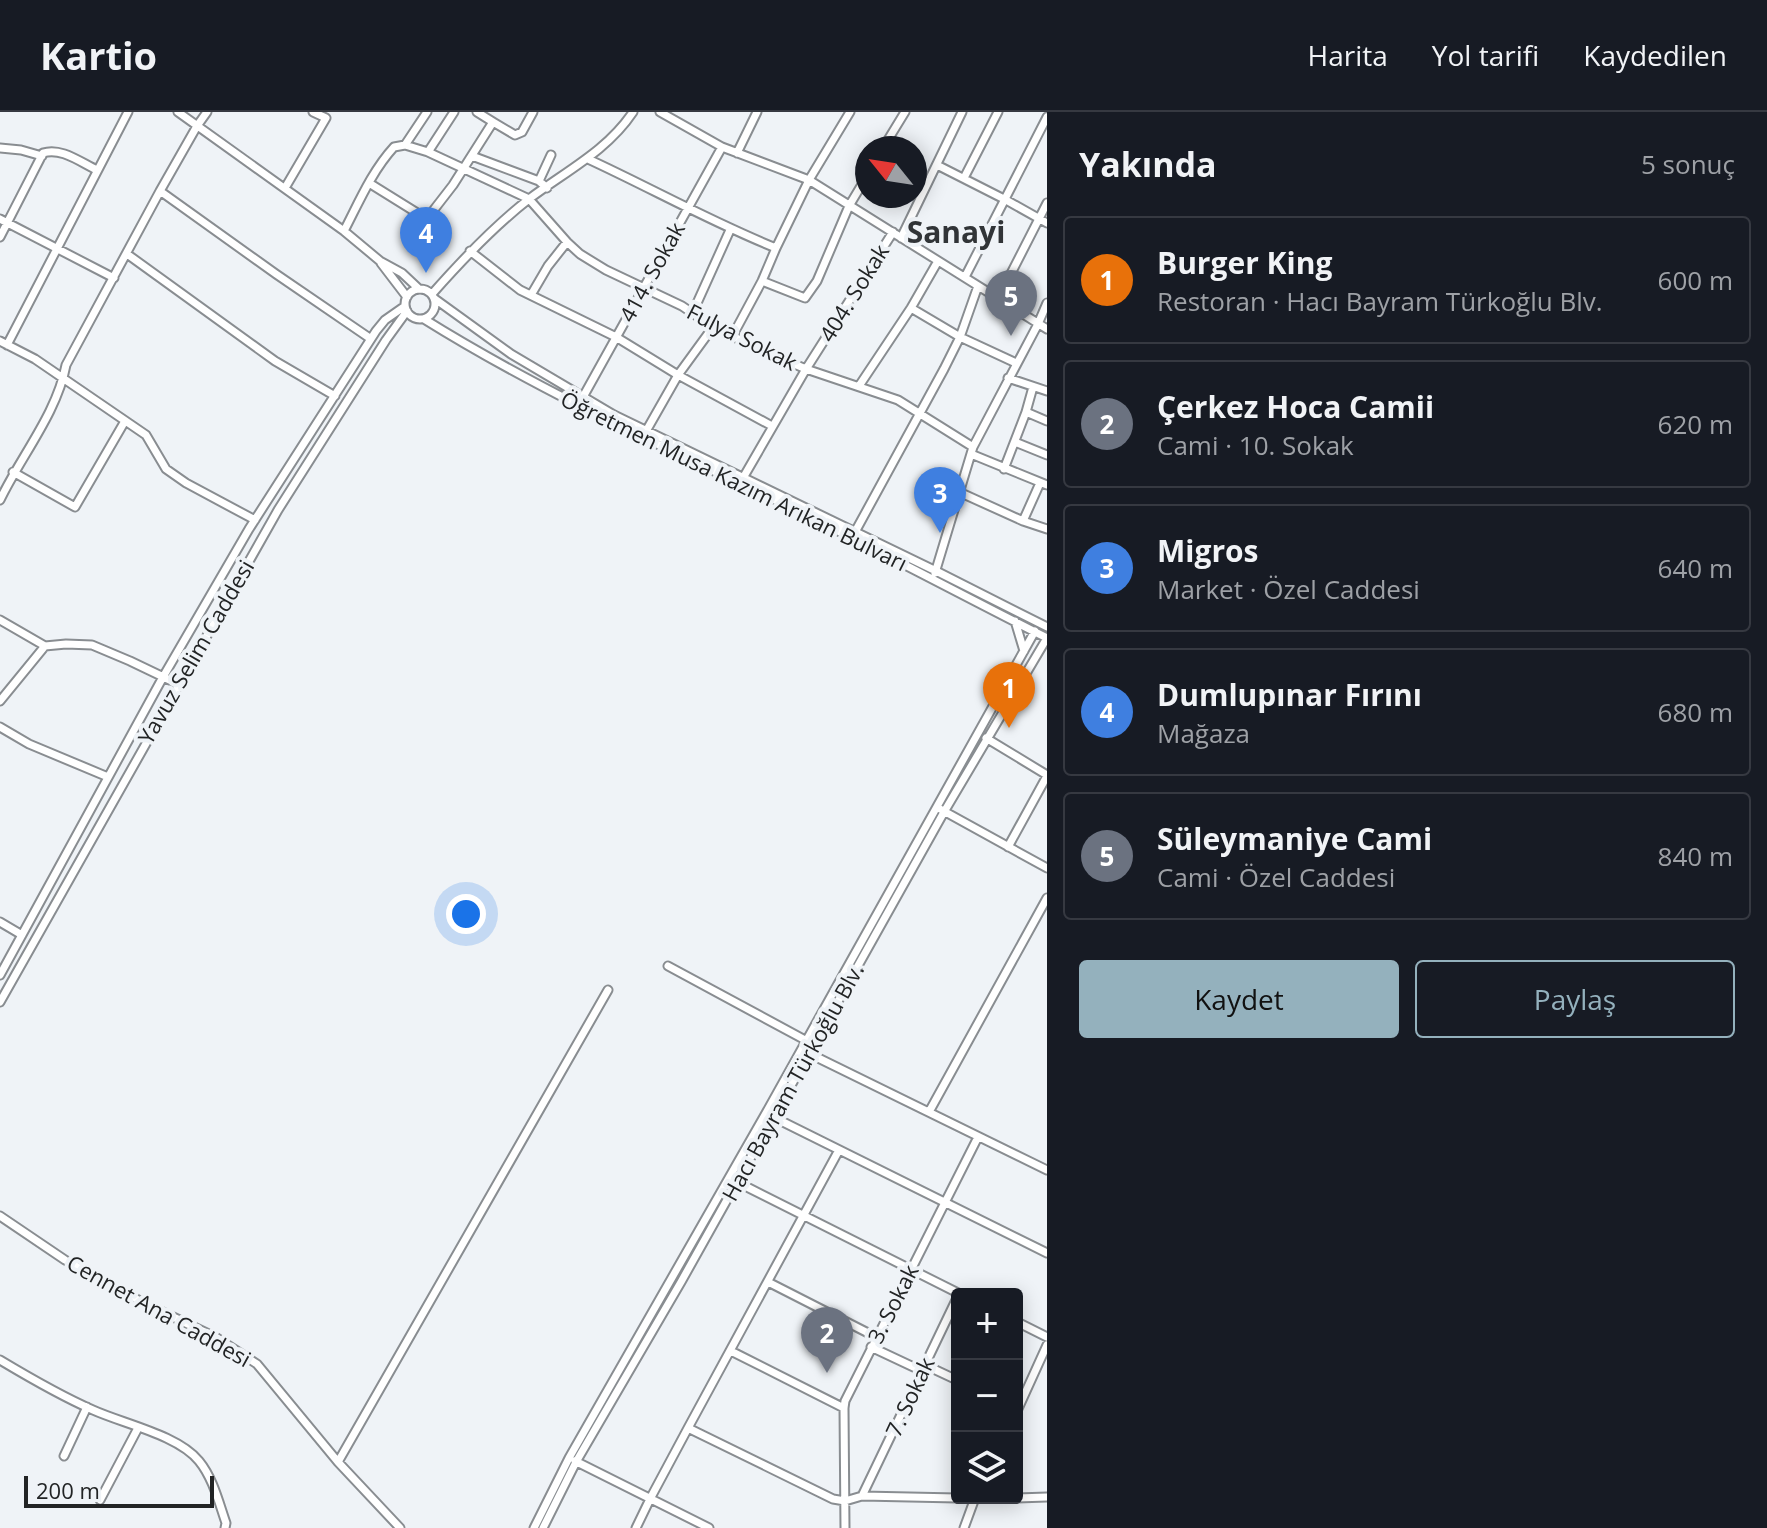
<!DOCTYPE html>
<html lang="tr">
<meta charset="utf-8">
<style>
:root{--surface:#171b24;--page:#20242c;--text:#f1f3f6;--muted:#9ea1a6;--line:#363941;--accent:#94b1bd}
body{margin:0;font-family:"Open Sans",sans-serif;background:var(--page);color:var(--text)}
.controls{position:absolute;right:24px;bottom:24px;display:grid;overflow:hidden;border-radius:8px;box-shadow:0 4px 20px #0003}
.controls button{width:72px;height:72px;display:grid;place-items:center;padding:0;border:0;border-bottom:2px solid var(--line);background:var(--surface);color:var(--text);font:40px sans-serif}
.compass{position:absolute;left:855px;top:24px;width:72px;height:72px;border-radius:50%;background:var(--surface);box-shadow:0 4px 20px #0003;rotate:300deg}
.scale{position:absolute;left:24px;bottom:20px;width:190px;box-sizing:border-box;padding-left:8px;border:4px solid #222425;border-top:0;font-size:22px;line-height:28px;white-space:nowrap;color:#222425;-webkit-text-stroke:6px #eff3f7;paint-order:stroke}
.you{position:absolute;left:466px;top:802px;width:28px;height:28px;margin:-20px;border:6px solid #fff;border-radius:50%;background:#1a73e8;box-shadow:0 0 0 12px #1a73e833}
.badge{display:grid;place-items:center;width:52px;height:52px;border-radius:50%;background:var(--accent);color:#fff;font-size:26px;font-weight:700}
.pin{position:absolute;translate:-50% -66px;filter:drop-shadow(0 2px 4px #0008)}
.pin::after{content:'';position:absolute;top:42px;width:28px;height:24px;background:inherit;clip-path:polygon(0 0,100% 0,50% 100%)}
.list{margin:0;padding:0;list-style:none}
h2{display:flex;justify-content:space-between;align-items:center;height:104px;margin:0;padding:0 32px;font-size:34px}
h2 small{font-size:26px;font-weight:400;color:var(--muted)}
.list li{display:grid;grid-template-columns:52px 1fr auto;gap:24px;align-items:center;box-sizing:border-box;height:128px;margin:0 16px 16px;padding:0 16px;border:2px solid var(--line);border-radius:8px}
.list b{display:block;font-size:30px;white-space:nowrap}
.list p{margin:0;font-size:26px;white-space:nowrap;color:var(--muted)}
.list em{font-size:26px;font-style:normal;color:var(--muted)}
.actions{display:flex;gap:16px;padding:24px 32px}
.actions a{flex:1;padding:18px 0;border:2px solid var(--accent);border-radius:8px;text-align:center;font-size:28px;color:var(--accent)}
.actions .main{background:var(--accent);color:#111}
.icon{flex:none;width:44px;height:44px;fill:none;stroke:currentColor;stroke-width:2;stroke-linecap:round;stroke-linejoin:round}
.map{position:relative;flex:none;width:1047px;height:1416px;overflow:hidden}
header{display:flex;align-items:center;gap:48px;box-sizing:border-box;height:112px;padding:0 40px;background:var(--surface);border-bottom:2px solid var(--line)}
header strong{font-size:38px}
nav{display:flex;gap:44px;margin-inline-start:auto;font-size:28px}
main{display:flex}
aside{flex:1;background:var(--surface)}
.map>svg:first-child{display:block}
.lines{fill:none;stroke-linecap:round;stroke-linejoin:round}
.minor-casing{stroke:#898d91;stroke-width:11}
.minor{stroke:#fff;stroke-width:7}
.labels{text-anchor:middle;stroke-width:8;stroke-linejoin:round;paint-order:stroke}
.street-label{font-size:22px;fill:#222425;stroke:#eff3f7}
.district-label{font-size:30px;font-weight:bold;fill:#313437;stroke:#eff3f7}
</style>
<header>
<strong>Kartio</strong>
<nav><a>Harita</a><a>Yol tarifi</a><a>Kaydedilen</a></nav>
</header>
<main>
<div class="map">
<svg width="1047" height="1416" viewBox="0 0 1047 1416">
<rect width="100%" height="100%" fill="#eff3f7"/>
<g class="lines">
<g class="minor-casing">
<path id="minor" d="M 178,0 L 344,119 L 380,149 L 402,161 L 419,177
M 660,0 L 722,35 L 809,68 L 1047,217
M 493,10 L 515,23 L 522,20 L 533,0
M 405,33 L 427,0
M 0,36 L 21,38 L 42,44
M 883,36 L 905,0
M 428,40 L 454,0
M 737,41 L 757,0
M 472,44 L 539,69 L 547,76
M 588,47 C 651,76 711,110 776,136
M 937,53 L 1006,88 L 1047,111
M 964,66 L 998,0
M 539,69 L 551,43
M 369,71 L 422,104 L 429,104 L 453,73 L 493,10 L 477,0
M 285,76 L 326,6 L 313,0
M 160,79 L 276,162 L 371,227
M 0,107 L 114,166
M 344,119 C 359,90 372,59 394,35 L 405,33 L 428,40 L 529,87 L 567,130 L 580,142 L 606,158 L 682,194 L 713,215 L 768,241 L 806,257 L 898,288 L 973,335
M 0,125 L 43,41 C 61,35 80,50 97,58
M 901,126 L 962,0
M 470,139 L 520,178 L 616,225 L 678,263 L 772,314
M 127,142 L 275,249 L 335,284
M 381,151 L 407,185
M 965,165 L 1047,5
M 762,169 L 805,186 L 817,169 L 849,94 L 867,64
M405 192a15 15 0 1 1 30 0a15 15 0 1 1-30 0Z
M 432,182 C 462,148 493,115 529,87 C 566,59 607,39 633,0
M 531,183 L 548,154 L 567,130
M 435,187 L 511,242 L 614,303 L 936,459 L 1047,515
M 998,187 L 1047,91
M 911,196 L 960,225 L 1016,251
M 693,200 L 730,118
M 424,207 C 541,280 668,337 792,396 C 878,438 962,483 1047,526
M 733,223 L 762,169 L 776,136 L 809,68 L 850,0
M 0,229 L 35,247 L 146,323 L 166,357 L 186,371 L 255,408
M 7,233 L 128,0
M 1008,266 L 1047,279
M 859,274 L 911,196 L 938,149
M 583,285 L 722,35
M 1026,300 L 1047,309
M 645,321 L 678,263 L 713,215
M 1015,330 L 1047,343
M 971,342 L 1047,373
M 1004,357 L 1026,300 L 1033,275
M 13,360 L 75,395 L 125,309
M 743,366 L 806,257 L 893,120
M 959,380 L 1023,409 L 1047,417
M 0,388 C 21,344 57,301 66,253 L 160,79 L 197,14 L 207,0
M 1023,409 L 1040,371
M 855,420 L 944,257 L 960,225 L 978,174
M 935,461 L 973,335 L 1038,212 L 1047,191
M 0,508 L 45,534
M 1015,509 L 1024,539
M 0,589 L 45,534 L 66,532 L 92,533 L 130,549 L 178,572
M 0,615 L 29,632 L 108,665
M 986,626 L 1047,663
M 940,697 L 1047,756
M 1008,735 L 1047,664
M 0,810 L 22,823
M 668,854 L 807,929
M 0,863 L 163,565 L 249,417 L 376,219 L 385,208 L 405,194
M 0,890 L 278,398 L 386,228 L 407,199
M 808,941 L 1047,1058
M 929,1000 L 1047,786
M 773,1005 L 1047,1141
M 737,1070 L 960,1182
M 0,1104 L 65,1148 L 142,1190 L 217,1226 L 257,1252 L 338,1350 L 400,1416
M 768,1170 L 876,1225
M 1017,1210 L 1047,1225
M 871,1235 L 922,1259
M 731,1239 L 844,1296
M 0,1248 C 30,1266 61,1284 93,1298 C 124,1312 178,1323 199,1349 C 213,1366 219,1391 226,1411 L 225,1416
M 925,1253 L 957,1268
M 1017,1299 L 1047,1233
M 688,1316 L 833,1387 L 845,1389 L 862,1384 L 957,1386
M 64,1344 L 87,1295
M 575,1349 L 709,1416
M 338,1350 L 608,878
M 862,1384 L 957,1186
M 1017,1386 L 1047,1385
M 100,1388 L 138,1316
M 534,1416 L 569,1346 L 766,1001 L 1035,519
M 543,1416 L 576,1350 L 681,1170 L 944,700 L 1047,526
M 636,1416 L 650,1387 L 688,1316 L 839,1038
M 845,1416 L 844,1296 L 845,1289 L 978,1025
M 964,1416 L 975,1386"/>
</g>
<use href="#minor" class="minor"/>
</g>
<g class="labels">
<g class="street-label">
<text transform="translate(652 160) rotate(-61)" y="8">414. Sokak</text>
<text transform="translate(854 181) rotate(-58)" y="8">404. Sokak</text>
<text transform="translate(742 225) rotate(27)" y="8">Fulya Sokak</text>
<text transform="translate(734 369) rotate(26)" y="8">Öğretmen Musa Kazım Arıkan Bulvarı</text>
<text transform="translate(196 540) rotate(-60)" y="8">Yavuz Selim Caddesi</text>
<text transform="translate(793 970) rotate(-61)" y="8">Hacı Bayram Türkoğlu Blv.</text>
<text transform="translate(893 1192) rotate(-63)" y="8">3. Sokak</text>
<text transform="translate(159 1199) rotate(29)" y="8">Cennet Ana Caddesi</text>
<text transform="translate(910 1285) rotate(-65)" y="8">7. Sokak</text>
</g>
<g class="district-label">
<text x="956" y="131">Sanayi</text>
</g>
</g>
</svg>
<div class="controls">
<button>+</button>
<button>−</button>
<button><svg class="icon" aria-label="layers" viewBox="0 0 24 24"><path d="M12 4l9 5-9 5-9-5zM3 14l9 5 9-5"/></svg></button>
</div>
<svg class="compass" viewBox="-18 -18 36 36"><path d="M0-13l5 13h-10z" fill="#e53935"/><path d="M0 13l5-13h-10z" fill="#9ea1a6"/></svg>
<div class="scale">200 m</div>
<div class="you"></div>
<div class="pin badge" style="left:1009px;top:616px;background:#e8710a">1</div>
<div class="pin badge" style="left:827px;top:1261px;background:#6b7280">2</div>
<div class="pin badge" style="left:940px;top:421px;background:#3f7fe0">3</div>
<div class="pin badge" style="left:426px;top:161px;background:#3f7fe0">4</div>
<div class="pin badge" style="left:1011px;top:224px;background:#6b7280">5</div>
</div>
<aside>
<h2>Yakında<small>5 sonuç</small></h2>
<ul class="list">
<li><span class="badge" style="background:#e8710a">1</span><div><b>Burger King</b><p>Restoran · Hacı Bayram Türkoğlu Blv.</p></div><em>600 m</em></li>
<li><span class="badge" style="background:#6b7280">2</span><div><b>Çerkez Hoca Camii</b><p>Cami · 10. Sokak</p></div><em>620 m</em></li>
<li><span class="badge" style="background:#3f7fe0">3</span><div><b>Migros</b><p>Market · Özel Caddesi</p></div><em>640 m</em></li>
<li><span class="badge" style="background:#3f7fe0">4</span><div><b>Dumlupınar Fırını</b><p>Mağaza</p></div><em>680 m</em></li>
<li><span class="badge" style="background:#6b7280">5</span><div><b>Süleymaniye Cami</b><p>Cami · Özel Caddesi</p></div><em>840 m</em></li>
</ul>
<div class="actions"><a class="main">Kaydet</a><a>Paylaş</a></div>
</aside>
</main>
